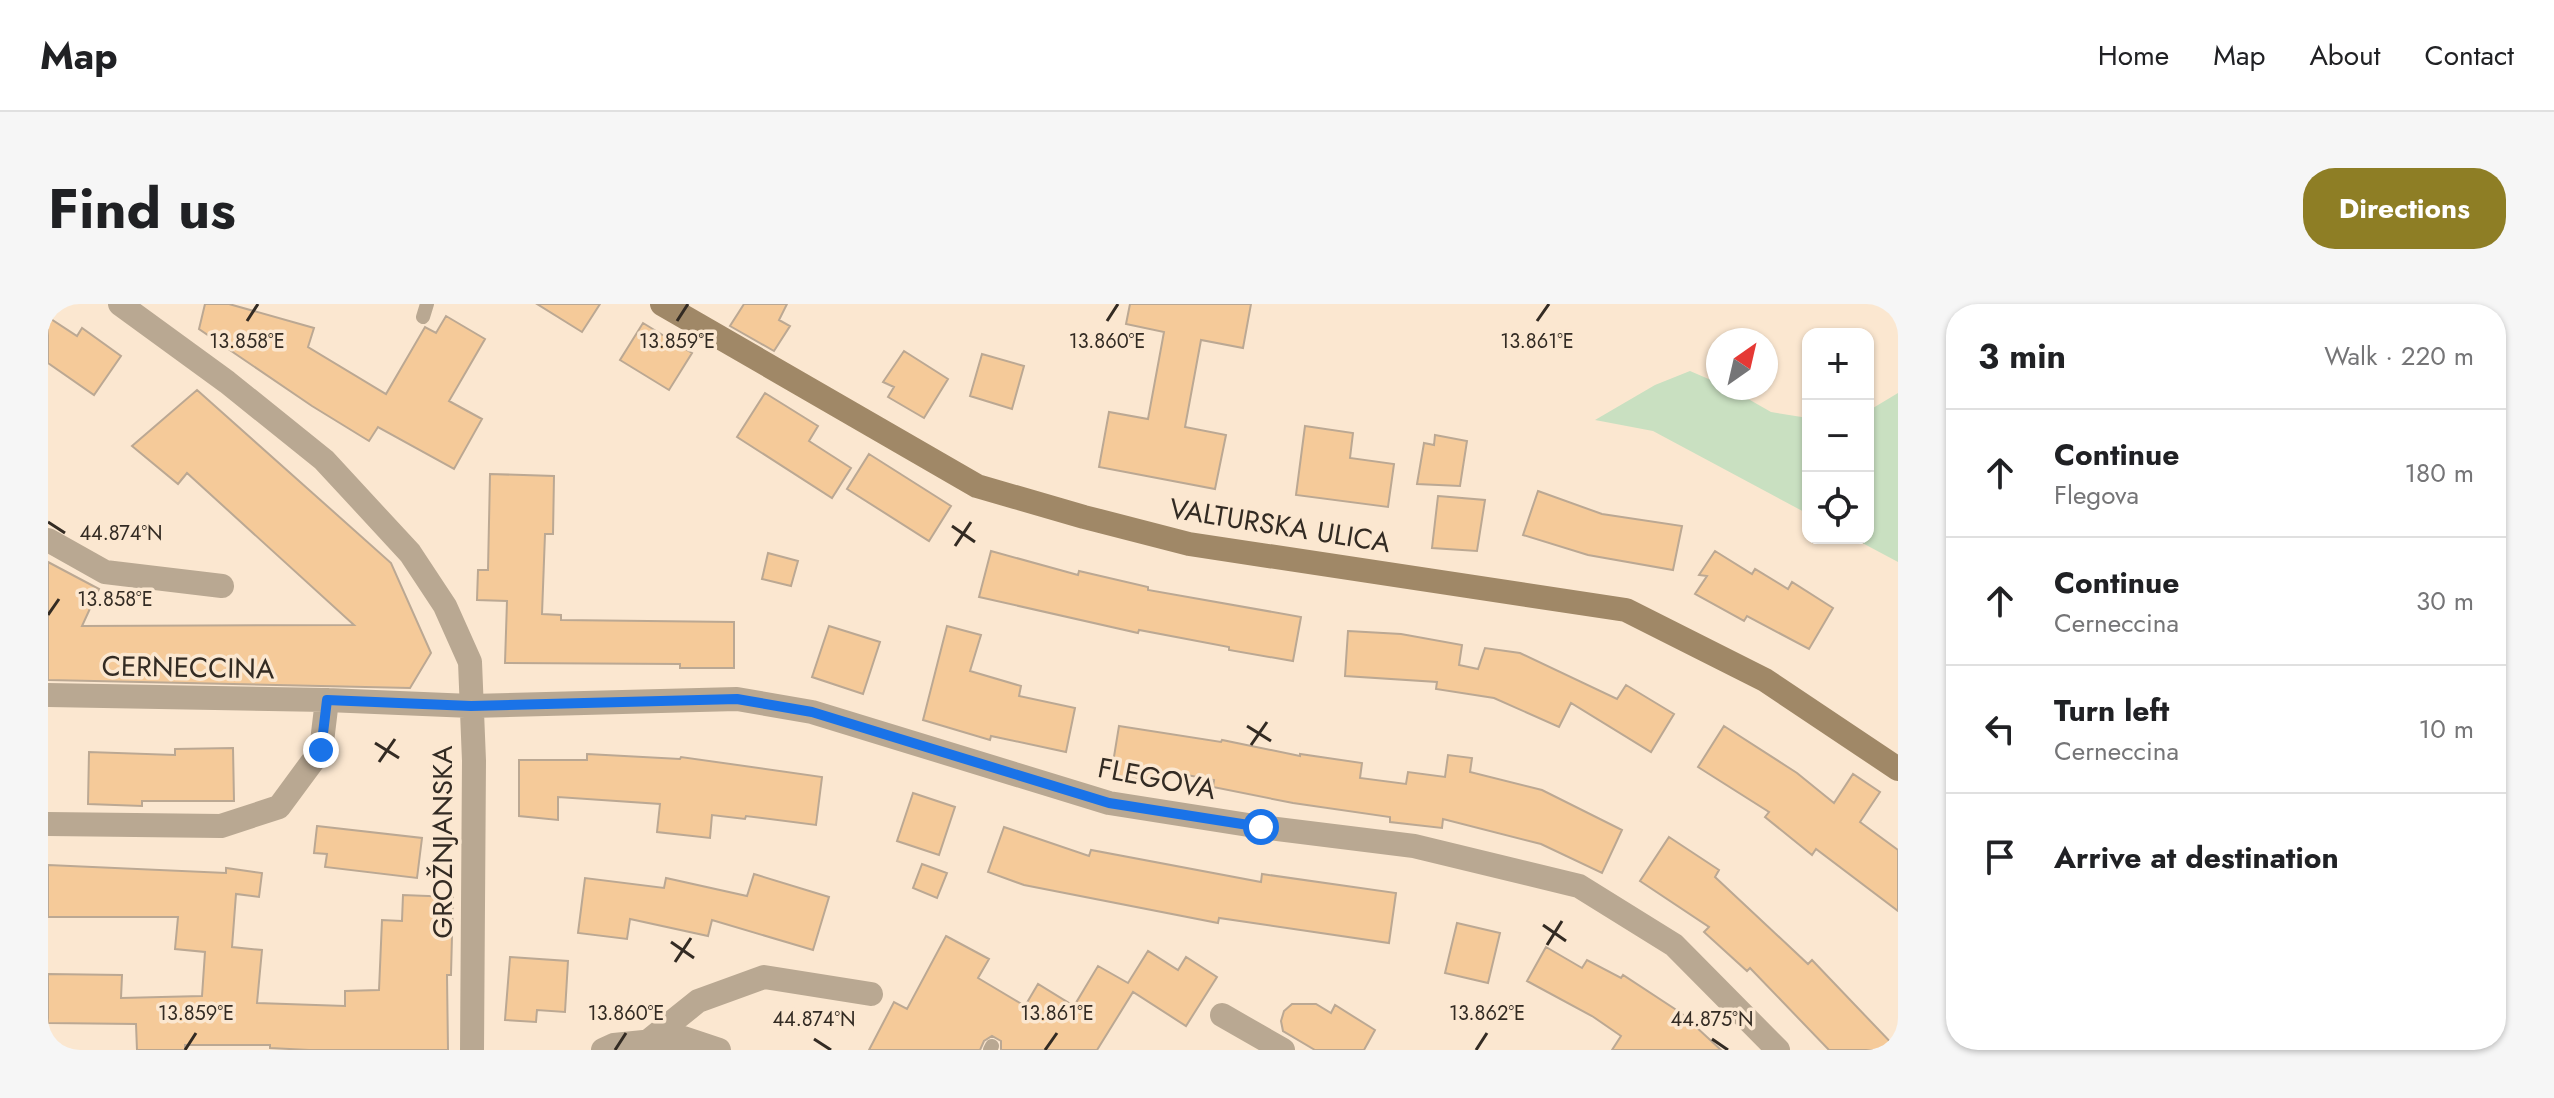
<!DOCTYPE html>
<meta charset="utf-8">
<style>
:root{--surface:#fff;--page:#f6f6f6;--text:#202124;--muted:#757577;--line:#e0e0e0;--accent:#8e7e25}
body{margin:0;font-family:Jost,sans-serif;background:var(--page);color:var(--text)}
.controls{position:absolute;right:24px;top:24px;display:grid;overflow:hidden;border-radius:16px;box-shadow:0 2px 6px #0004}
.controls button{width:72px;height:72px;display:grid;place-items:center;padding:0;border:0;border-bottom:2px solid var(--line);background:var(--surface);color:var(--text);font:40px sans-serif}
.compass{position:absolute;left:1658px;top:24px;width:72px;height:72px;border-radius:50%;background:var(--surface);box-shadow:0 2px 6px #0004;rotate:34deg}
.stop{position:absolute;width:24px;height:24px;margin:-18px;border:6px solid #1a73e8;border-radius:50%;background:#fff}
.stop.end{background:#1a73e8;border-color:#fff;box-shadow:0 2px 8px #0008}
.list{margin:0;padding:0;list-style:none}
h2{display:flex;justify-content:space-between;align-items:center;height:104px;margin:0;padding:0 32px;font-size:34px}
h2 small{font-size:26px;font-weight:400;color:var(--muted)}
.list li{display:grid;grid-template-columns:52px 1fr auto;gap:24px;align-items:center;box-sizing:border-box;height:128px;padding:0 32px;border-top:2px solid var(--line)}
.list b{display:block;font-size:30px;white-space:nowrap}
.list p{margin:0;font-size:26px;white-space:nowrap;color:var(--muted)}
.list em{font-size:26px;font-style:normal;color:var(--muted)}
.icon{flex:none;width:44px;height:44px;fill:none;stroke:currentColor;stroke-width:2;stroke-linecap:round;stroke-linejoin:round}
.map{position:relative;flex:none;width:1850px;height:746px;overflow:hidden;border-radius:32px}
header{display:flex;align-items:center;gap:48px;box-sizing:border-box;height:112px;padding:0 40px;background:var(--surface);border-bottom:2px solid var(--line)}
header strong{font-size:38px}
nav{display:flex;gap:44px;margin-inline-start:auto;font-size:28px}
.intro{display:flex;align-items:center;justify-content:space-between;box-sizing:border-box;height:192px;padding:0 48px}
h1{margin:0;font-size:56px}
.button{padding:20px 36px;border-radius:32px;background:var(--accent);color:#fff;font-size:28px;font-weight:700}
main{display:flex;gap:48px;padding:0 48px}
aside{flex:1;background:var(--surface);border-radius:32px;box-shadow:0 2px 6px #0004}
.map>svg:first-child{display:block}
.green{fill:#c9e0c1}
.building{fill:#f5ca99;stroke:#bba893;stroke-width:2}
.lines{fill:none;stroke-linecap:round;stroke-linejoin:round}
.lane{stroke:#b9a892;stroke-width:14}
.street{stroke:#b9a892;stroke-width:24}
.secondary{stroke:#a08867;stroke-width:24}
.route{stroke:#1a73e8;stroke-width:10}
.ticks{fill:none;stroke:#332b23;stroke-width:3}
.labels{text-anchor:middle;stroke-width:7;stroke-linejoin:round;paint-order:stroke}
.street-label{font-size:28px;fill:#332b23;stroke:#fbe7d0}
.ticks-label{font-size:20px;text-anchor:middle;fill:#332b23;stroke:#fbe7d0;stroke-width:7;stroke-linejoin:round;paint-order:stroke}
</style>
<header>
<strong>Map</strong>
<nav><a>Home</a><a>Map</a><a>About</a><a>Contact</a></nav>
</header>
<div class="intro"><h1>Find us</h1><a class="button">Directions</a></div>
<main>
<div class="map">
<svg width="1850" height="746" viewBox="0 0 1850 746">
<rect width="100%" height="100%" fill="#fbe7d0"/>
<path class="green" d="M 1642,67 L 1670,79 L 1670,84 L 1681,84 L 1723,108 L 1760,114 L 1760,210 L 1605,127 L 1547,116 L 1607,81 Z
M 1850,89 L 1850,258 L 1805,234 L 1820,234 L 1820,107 Z"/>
<path class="building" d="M 157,0 L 181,0 L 266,24 L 260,43 L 338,90 L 377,23 L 388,29 L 398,12 L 437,35 L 401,97 L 434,115 L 406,165 L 330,123 L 321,137 L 264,102 L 151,25 Z
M 489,0 L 552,0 L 534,28 Z
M 696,0 L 739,0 L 731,16 L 742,22 L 726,47 L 682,22 Z
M 1082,0 L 1203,0 L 1195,44 L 1153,36 L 1137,123 L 1178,131 L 1167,185 L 1051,163 L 1061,108 L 1100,115 L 1116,28 L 1078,20 Z
M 0,13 L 29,32 L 34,24 L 73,52 L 46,91 L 0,59 Z
M 595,19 L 644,49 L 621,86 L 572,56 Z
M 856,47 L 900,75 L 876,114 L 840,93 L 846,83 L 835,78 Z
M 934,50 L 976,62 L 964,105 L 922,92 Z
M 149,86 L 343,259 L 383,349 L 362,384 L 0,376 L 0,258 L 51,285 L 34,322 L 306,321 L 139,169 L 130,180 L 84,142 Z
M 717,89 L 770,122 L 761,137 L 803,164 L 784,194 L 689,133 Z
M 1257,122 L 1305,129 L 1302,154 L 1346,160 L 1340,203 L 1248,191 Z
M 1387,131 L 1419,137 L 1412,182 L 1369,180 L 1376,139 L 1386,141 Z
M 821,150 L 903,202 L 881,237 L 799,185 Z
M 442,170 L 506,172 L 505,230 L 497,230 L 494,310 L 513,311 L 513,316 L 686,318 L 686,364 L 632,364 L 632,360 L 457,359 L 459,297 L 429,296 L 430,266 L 440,266 Z
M 1490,187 L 1554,210 L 1634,222 L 1625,266 L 1540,251 L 1475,231 Z
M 1390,192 L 1437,196 L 1429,247 L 1384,244 Z
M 943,247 L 1030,271 L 1031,267 L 1100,283 L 1100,286 L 1253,313 L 1245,357 L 1181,346 L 1181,343 L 1091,326 L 1090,329 L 931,293 Z
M 1667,247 L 1704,270 L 1707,265 L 1740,285 L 1744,278 L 1785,304 L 1761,345 L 1699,312 L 1696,317 L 1647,290 L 1659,272 L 1651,271 Z
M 720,249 L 750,257 L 743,282 L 714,275 Z
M 781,322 L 832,338 L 815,390 L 764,373 Z
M 899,322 L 933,331 L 922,367 L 973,382 L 971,392 L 1027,404 L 1018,448 L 943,432 L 942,436 L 875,416 Z
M 1300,327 L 1353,330 L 1414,341 L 1411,361 L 1430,365 L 1437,344 L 1472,349 L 1569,395 L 1578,381 L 1626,410 L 1603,448 L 1523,399 L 1511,423 L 1446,394 L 1388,385 L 1389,378 L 1297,372 Z
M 1071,422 L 1173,438 L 1174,436 L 1252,452 L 1252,450 L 1314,459 L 1312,474 L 1358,480 L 1360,468 L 1397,473 L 1400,451 L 1424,454 L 1422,468 L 1494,486 L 1574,526 L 1554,569 L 1493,540 L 1395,515 L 1394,524 L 1342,518 L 1342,513 L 1245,499 L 1165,483 L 1166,476 L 1117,467 L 1116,479 L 1063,471 Z
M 1676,422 L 1749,469 L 1786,499 L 1805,470 L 1832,488 L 1812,518 L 1850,546 L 1850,607 L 1768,545 L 1764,551 L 1717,513 L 1721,508 L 1650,463 Z
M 185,444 L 186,497 L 94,497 L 94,502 L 40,500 L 41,448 L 127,451 L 127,445 Z
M 539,450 L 632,455 L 633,453 L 774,473 L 768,521 L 698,512 L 697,515 L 664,511 L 662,534 L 609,528 L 612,500 L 510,493 L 510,516 L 471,512 L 471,456 L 539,456 Z
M 865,489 L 907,503 L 891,551 L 849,537 Z
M 269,522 L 374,534 L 369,574 L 277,563 L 279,550 L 266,549 Z
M 956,523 L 1041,552 L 1043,546 L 1213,578 L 1214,570 L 1348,589 L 1341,639 L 1171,614 L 1170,619 L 976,581 L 940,568 Z
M 1621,533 L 1671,566 L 1667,573 L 1760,660 L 1764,656 L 1850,746 L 1781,746 L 1702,664 L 1699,667 L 1656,628 L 1661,623 L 1592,577 Z
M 874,560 L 899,569 L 889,594 L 865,584 Z
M 0,561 L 178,569 L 178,564 L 214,569 L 211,593 L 188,590 L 184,643 L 214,646 L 209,699 L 297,702 L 297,687 L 331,686 L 334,616 L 354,617 L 355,591 L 405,593 L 403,671 L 399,671 L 400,746 L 261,746 L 222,744 L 222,741 L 137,741 L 137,746 L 89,746 L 88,720 L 0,719 L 0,670 L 74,671 L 73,694 L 154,692 L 157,648 L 127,645 L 130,613 L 0,613 Z
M 706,570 L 781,593 L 765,646 L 664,616 L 660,632 L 582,615 L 579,635 L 530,629 L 537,574 L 616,584 L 618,574 L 699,592 Z
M 1409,619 L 1452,629 L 1440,679 L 1397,669 Z
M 898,632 L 941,655 L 930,674 L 977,702 L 990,680 L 1026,702 L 1050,662 L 1080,679 L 1100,647 L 1130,666 L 1138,653 L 1169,673 L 1138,722 L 1085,688 L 1049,746 L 953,746 L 953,737 L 944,732 L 936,737 L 932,746 L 821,746 L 846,698 L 859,705 Z
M 1498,643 L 1534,664 L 1539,656 L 1573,674 L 1575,671 L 1633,709 L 1673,746 L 1564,746 L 1573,732 L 1544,712 L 1479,677 Z
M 462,653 L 520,657 L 517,708 L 489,706 L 488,718 L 457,716 Z
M 1244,700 L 1268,700 L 1283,709 L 1287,701 L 1327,726 L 1316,746 L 1267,746 L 1235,727 L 1233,717 L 1236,707 Z"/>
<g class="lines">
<path class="lane" d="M 375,13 L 379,0
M 942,746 L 944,742"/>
<path class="street" d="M 72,0 L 179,78 L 276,156 L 362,249 L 397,302 L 422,358 L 426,457 L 424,746
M 0,236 L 57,268 L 174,282
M 0,391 L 279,396 L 423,402 L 689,395 L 764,408 L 1061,499 L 1213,523 L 1366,542 L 1531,582 L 1626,641 L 1730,746
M 0,520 L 173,522 L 231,503 L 273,446 L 279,396
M 1174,711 L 1235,746
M 599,738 L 650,697 L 716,673 L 823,690
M 555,746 L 566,741 L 635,734 L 671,746"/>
<path class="secondary" d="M 614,0 L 929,182 L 1036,213 L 1141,240 L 1578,306 L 1717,376 L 1850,465"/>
</g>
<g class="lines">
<path class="route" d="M 273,446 L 279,396 L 423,402 L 689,395 L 764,408 L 1061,499 L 1213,523"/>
</g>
<path class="ticks" d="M 199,17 L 210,0M 629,17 L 640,0M 1059,17 L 1070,0M 1489,17 L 1501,0M 0,218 L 17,229M 904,222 L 927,238M 907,242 L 923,218M 0,311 L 11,295M 1199,422 L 1223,437M 327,439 L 351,454M 1203,441 L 1219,418M 331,458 L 347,435M 1495,621 L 1518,637M 623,638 L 646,654M 1499,641 L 1514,617M 627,658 L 643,634M 766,735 L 783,746M 1664,735 L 1680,746M 137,746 L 148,729M 567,746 L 578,729M 997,746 L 1009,729M 1428,746 L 1439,729"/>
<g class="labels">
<g class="street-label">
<text transform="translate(1232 221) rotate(9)" y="10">VALTURSKA ULICA</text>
<text transform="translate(140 363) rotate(1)" y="10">CERNECCINA</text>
<text transform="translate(1109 474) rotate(11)" y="10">FLEGOVA</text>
<text transform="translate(394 538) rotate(-90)" y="10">GROŽNJANSKA</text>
</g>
</g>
<g class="ticks-label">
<text x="199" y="44">13.858°E</text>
<text x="629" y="44">13.859°E</text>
<text x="1489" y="44">13.861°E</text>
<text x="1059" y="44">13.860°E</text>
<text x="73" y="236">44.874°N</text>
<text x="67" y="302">13.858°E</text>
<text x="148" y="716">13.859°E</text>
<text x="578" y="716">13.860°E</text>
<text x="1009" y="716">13.861°E</text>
<text x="1439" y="716">13.862°E</text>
<text x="766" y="722">44.874°N</text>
<text x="1664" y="722">44.875°N</text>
</g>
</svg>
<div class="controls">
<button>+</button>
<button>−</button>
<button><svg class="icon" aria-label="locate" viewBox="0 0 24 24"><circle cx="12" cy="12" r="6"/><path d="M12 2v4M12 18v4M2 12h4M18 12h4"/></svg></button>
</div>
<svg class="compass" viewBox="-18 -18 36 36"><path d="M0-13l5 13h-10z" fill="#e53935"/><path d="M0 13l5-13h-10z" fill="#757577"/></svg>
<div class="stop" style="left:1213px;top:523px"></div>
<div class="stop end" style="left:273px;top:446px"></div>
</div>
<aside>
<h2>3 min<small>Walk · 220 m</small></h2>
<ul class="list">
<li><svg class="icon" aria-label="ahead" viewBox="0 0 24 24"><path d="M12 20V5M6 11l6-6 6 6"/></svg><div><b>Continue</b><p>Flegova</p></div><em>180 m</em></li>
<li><svg class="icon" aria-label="ahead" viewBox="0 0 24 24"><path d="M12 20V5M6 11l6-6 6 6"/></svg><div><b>Continue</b><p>Cerneccina</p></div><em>30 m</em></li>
<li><svg class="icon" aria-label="left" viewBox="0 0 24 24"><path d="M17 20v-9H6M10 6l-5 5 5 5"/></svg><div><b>Turn left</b><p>Cerneccina</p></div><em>10 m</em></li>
<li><svg class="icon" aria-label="arrive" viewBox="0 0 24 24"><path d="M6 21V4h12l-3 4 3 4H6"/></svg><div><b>Arrive at destination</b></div></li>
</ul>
</aside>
</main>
